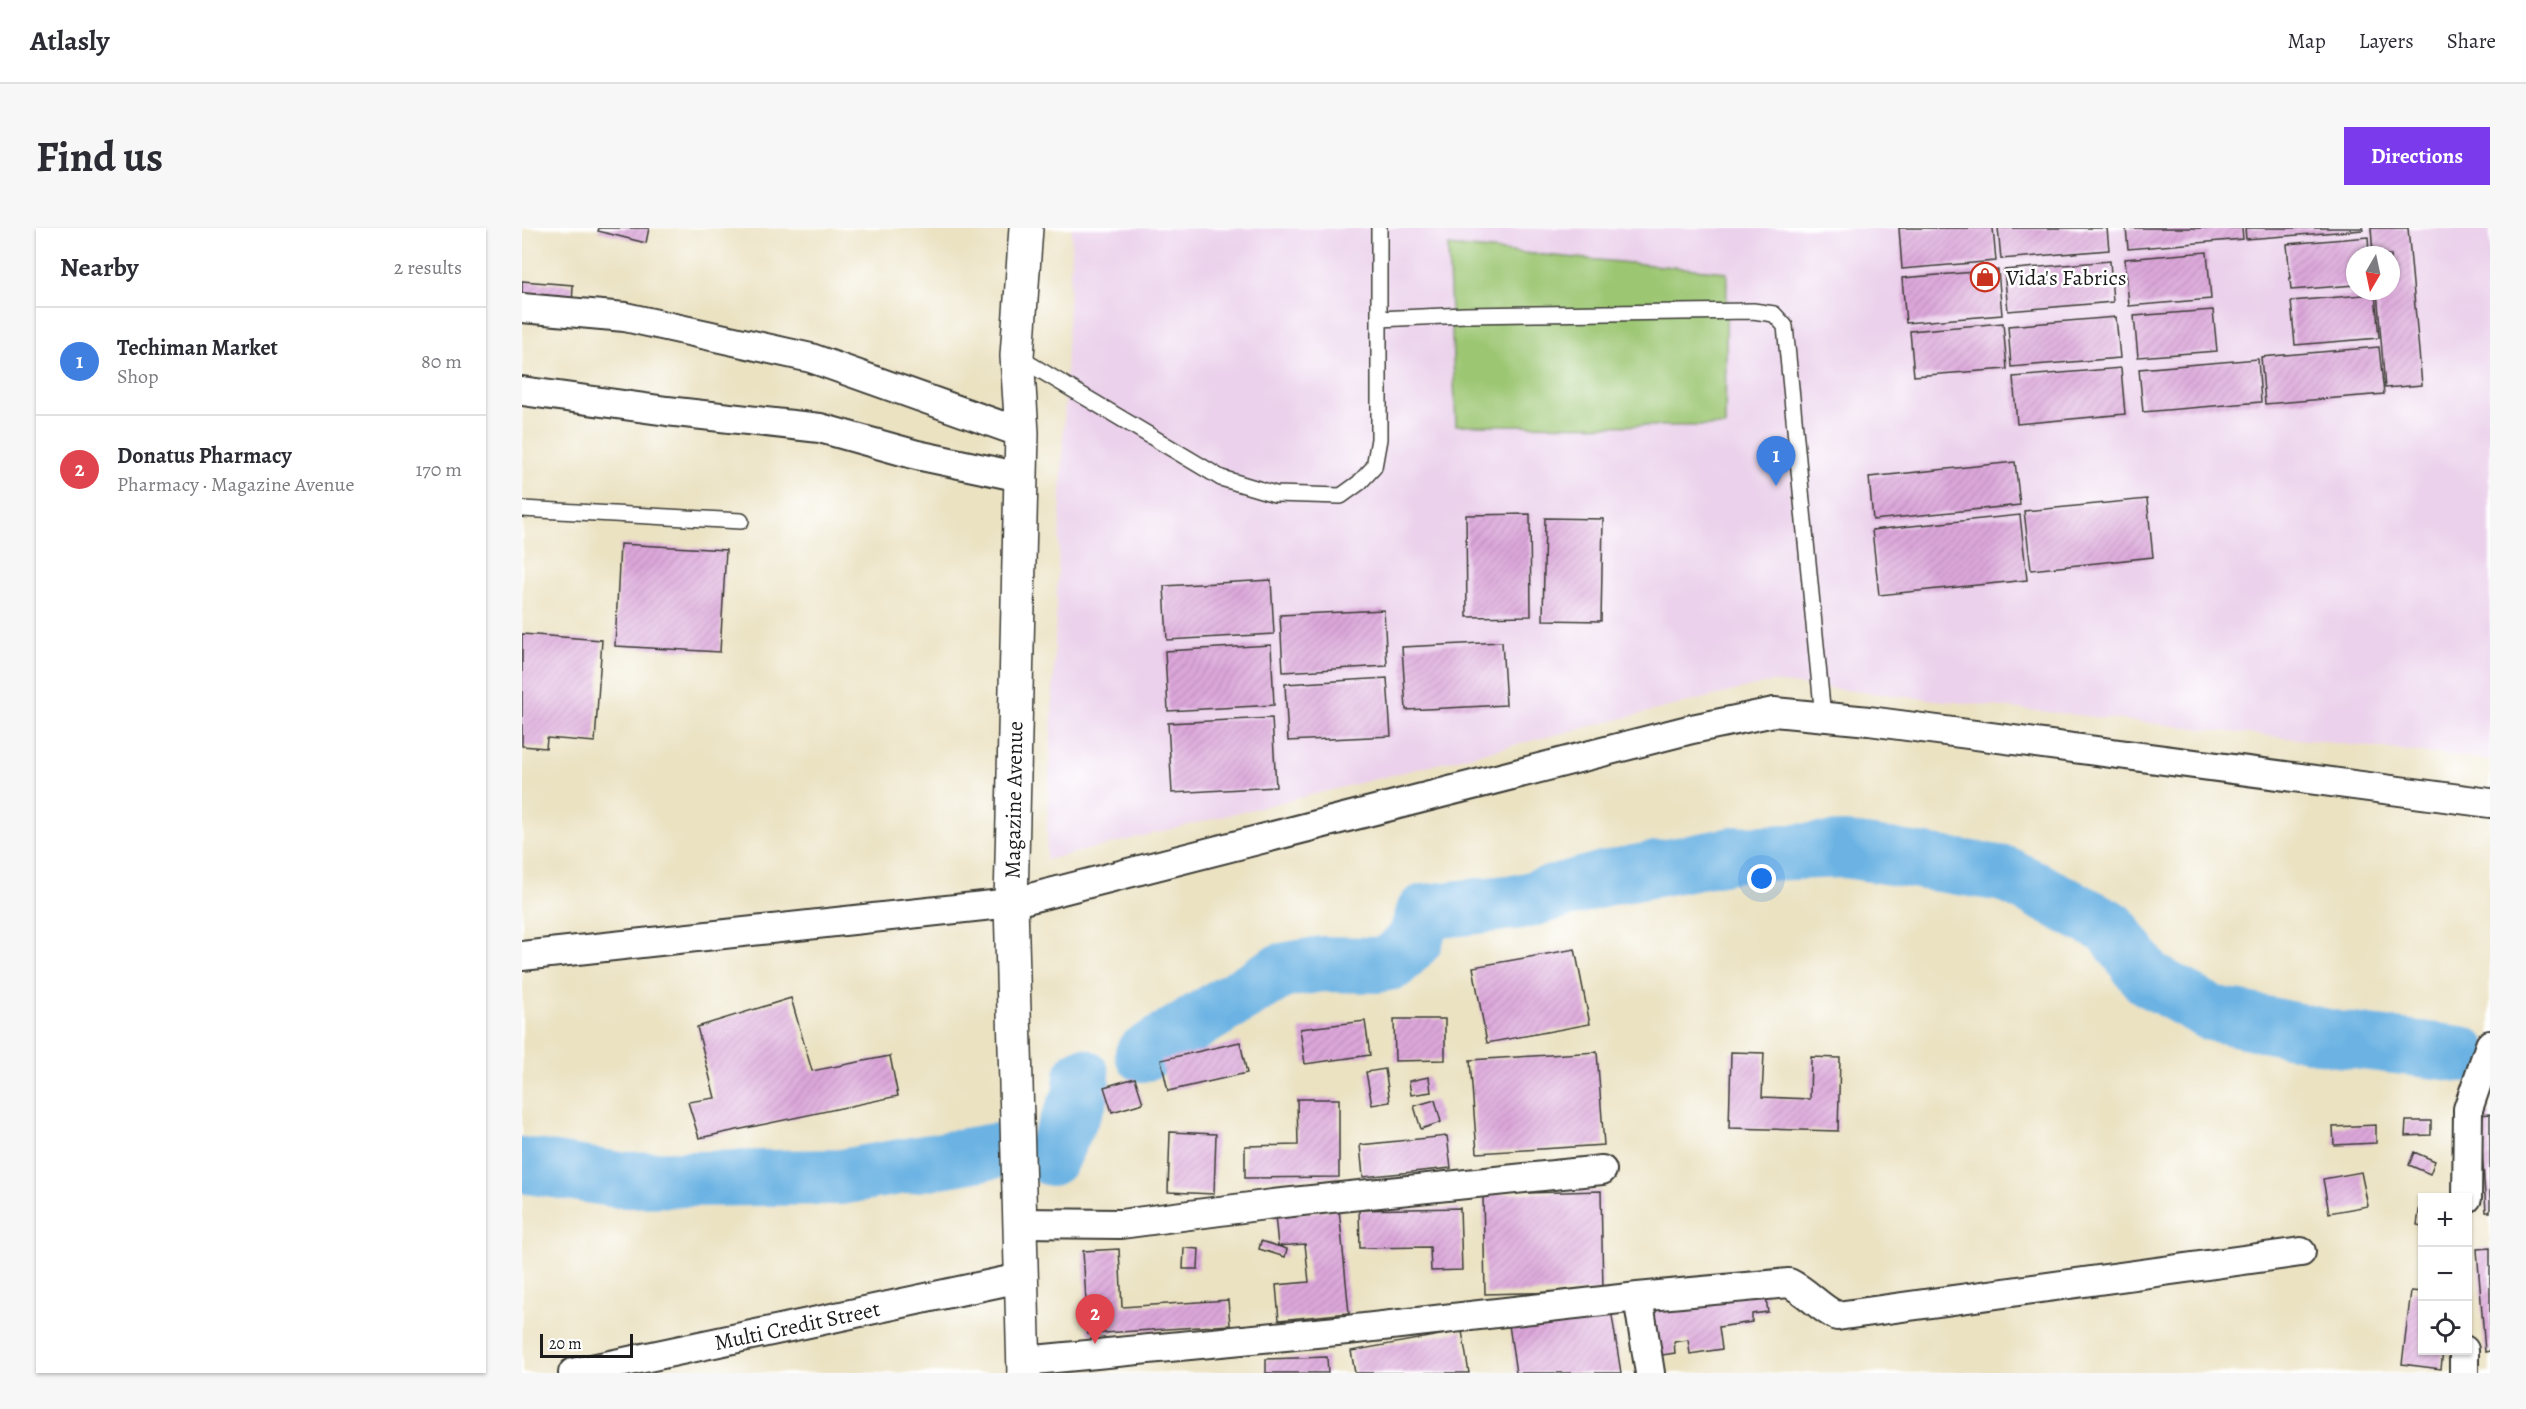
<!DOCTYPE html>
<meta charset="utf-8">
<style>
:root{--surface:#fff;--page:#f7f7f7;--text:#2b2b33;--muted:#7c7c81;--line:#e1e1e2;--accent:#7c3aed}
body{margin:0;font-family:Alegreya,serif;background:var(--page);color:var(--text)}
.controls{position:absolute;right:18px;bottom:18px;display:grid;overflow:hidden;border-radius:0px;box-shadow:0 2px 4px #0004}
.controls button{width:54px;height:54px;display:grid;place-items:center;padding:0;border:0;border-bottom:2px solid var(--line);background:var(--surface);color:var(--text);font:30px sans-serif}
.compass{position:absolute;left:1824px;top:18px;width:54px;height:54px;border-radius:50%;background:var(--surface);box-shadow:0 2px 4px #0004;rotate:189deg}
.scale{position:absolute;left:18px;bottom:15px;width:93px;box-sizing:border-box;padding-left:6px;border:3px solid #1c1c1c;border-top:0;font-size:16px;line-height:21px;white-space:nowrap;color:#1c1c1c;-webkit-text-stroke:4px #fff;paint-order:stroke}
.you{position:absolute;left:1240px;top:651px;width:21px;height:21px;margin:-15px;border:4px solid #fff;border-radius:50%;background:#1a73e8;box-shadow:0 0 0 9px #1a73e833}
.badge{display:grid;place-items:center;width:39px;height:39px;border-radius:50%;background:var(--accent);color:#fff;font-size:20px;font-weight:700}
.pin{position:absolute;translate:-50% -50px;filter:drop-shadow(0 2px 3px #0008)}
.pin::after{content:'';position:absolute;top:32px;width:21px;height:18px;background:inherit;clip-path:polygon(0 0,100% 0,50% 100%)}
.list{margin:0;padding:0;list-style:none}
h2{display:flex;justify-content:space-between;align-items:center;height:78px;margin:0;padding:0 24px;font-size:26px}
h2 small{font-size:20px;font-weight:400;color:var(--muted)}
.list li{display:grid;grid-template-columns:39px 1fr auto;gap:18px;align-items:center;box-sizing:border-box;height:108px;padding:0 24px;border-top:2px solid var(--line)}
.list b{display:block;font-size:22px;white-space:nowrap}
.list p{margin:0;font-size:20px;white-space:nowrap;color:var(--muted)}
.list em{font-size:20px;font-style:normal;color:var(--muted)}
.icon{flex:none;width:33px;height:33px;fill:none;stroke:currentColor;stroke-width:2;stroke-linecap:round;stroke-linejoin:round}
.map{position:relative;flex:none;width:1968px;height:1145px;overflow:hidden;border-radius:0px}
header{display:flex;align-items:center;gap:36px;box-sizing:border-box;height:84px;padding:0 30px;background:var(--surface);border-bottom:2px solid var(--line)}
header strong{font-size:28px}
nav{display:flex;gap:33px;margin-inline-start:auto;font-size:21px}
.intro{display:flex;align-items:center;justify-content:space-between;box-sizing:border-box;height:144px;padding:0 36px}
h1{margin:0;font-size:42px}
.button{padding:15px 27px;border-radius:0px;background:var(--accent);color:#fff;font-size:21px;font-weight:700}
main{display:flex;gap:36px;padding:0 36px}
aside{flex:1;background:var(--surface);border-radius:0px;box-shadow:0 2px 4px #0004}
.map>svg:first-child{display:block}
.built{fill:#ebd1eb;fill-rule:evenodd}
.pitch{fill:#9cc672;stroke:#5c7147;stroke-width:1.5}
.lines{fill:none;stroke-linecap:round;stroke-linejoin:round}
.river{stroke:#6cb3e3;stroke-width:56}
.building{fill:url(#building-hatch)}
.service-casing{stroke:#3b3a35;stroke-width:18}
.minor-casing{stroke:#3b3a35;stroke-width:32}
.tertiary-casing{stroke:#3b3a35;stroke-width:36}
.service{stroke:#fff;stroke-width:15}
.minor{stroke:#fff;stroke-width:28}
.tertiary{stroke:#fff;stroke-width:33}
.labels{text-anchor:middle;stroke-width:5;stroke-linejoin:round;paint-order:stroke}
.poi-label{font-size:22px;fill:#1c1c1c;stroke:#fff;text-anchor:start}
.street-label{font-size:22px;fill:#1c1c1c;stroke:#fff}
</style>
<header>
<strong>Atlasly</strong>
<nav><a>Map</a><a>Layers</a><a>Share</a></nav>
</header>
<div class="intro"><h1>Find us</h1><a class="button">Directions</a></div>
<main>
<aside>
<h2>Nearby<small>2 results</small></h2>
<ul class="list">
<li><span class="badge" style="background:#3f7fe0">1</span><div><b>Techiman Market</b><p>Shop</p></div><em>80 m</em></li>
<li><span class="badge" style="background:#e0444e">2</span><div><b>Donatus Pharmacy</b><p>Pharmacy · Magazine Avenue</p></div><em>170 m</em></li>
</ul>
</aside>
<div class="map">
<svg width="1968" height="1145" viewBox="0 0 1968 1145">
<defs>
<pattern id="building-hatch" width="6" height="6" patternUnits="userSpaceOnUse" patternTransform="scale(1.5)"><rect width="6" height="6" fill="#dca7da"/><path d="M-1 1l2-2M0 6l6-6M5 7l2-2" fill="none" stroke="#bc8fba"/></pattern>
</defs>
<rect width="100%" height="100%" fill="#fff"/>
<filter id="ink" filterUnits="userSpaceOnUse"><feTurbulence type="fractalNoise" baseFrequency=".0167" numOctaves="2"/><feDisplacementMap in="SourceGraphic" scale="12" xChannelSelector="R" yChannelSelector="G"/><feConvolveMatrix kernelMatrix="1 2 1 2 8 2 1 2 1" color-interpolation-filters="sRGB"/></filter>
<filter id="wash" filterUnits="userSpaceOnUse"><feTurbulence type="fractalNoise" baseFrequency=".008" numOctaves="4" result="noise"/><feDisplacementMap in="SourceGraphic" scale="24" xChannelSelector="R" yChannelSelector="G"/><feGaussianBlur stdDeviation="1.35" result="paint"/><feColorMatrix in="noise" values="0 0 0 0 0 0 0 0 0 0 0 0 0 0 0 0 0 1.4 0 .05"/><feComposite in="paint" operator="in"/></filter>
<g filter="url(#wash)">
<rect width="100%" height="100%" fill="#ebe2c2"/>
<path class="built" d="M 550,0 L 1968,0 L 1968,532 L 1249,454 L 524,632 ZM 1833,27 L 1869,27 L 1869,63 L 1833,63 Z"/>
<path class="pitch" d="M 926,18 L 1205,44 L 1203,198 L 934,197 Z"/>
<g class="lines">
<path class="river" d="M 621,826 L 759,743 L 800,736 L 855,737 L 871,734 L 893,712 L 902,684 L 1002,673 L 1085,650 L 1216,626 L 1323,622 L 1483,646 L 1589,700 L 1625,750 L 1689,785 L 1815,811 L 1939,826
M 529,930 L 558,869 L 560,848
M 0,937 L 97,952 L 319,949 L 472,923"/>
</g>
<g id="blocks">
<path class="building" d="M 77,0 L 127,0 L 124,15 L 76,3 Z
M 1377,0 L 1471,0 L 1474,33 L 1380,41 Z
M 1476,0 L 1585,0 L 1587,22 L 1479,31 Z
M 1604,0 L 1720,0 L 1721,11 L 1606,21 Z
M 1723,0 L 1841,0 L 1841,2 L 1724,11 Z
M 1849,0 L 1886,0 L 1900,157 L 1863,160 L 1855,63 L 1869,63 L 1869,27 L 1851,27 Z
M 1846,9 L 1847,27 L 1833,27 L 1833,57 L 1769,62 L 1765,16 Z
M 1685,24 L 1689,71 L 1607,78 L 1603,31 Z
M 1588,33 L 1591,74 L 1486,83 L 1482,42 Z
M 1476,42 L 1480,87 L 1384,95 L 1380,50 Z
M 0,53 L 51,57 L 50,79 L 0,75 Z
M 1853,66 L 1857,110 L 1773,117 L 1769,73 Z
M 1691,82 L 1695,123 L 1616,129 L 1612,88 Z
M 1594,89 L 1598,130 L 1489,139 L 1486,98 Z
M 1481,95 L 1485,141 L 1392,148 L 1388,103 Z
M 1857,119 L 1862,166 L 1743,176 L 1739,129 Z
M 1736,131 L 1739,174 L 1621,184 L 1617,141 Z
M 1599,140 L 1603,186 L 1495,196 L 1491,149 Z
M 1493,234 L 1498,277 L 1351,292 L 1347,249 Z
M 1625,271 L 1631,329 L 1509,342 L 1502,283 Z
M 1008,286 L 1009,388 L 945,389 L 944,287 Z
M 1498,287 L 1505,352 L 1357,367 L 1350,302 Z
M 1023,290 L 1081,291 L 1079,393 L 1021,392 Z
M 98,316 L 204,322 L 198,424 L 93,418 Z
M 749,352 L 752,406 L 645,412 L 642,358 Z
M 862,382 L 865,438 L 761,444 L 758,387 Z
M 0,406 L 80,412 L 73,514 L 25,510 L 24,520 L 0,518 Z
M 980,414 L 984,477 L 884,482 L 880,419 Z
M 749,417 L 752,477 L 646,483 L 643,423 Z
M 865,450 L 869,508 L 766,513 L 763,456 Z
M 750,490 L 754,559 L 650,565 L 646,495 Z
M 1053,721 L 1068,796 L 965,815 L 951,739 Z
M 269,770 L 290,843 L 368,828 L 376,868 L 177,910 L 166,874 L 193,870 L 175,799 Z
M 872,791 L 923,791 L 923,832 L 873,833 Z
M 843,793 L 848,827 L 783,836 L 778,801 Z
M 718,814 L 725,845 L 646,863 L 639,832 Z
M 1075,824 L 1082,917 L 955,925 L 948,832 Z
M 1209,824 L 1242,825 L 1240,869 L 1288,871 L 1289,829 L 1318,830 L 1316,903 L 1207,900 Z
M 863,841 L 868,874 L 850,877 L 844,844 Z
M 907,849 L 909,864 L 889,867 L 887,853 Z
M 613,850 L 621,875 L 590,884 L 582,859 Z
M 775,871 L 817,871 L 817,949 L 723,950 L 723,918 L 776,917 Z
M 913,872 L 919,894 L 899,901 L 892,878 Z
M 1968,886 L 1968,984 L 1964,984 L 1958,887 Z
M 1884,893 L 1909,893 L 1909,907 L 1883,908 Z
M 1854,897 L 1854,915 L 1812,917 L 1811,899 Z
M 648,904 L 694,906 L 692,966 L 646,964 Z
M 925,908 L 929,940 L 841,949 L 838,917 Z
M 1892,924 L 1913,933 L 1908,946 L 1887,937 Z
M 1839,944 L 1846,978 L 1807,985 L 1801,951 Z
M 1079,963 L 1081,1063 L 963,1066 L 961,966 Z
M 1899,970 L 1900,970 L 1900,998 L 1895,997 Z
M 938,980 L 940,1042 L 909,1043 L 908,1019 L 838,1020 L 837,982 Z
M 817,981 L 827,1085 L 757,1092 L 754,1057 L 787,1054 L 783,1016 L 756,1018 L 753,987 Z
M 739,1013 L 765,1021 L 763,1029 L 737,1021 Z
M 662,1020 L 677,1021 L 676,1041 L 661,1041 Z
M 1968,1020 L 1968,1123 L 1963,1124 L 1955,1021 Z
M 597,1021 L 600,1079 L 706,1072 L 708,1097 L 566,1106 L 561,1023 Z
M 1243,1063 L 1246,1084 L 1230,1086 L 1230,1094 L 1197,1099 L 1200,1121 L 1168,1126 L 1166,1112 L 1152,1114 L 1153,1125 L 1134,1128 L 1127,1079 Z
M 1889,1063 L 1900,1064 L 1900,1122 L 1921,1122 L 1919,1141 L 1880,1136 Z
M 1088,1075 L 1099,1145 L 994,1145 L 986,1090 Z
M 940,1103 L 947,1145 L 833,1145 L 829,1123 Z
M 805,1129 L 806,1145 L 744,1145 L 744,1131 Z"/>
</g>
</g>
<g filter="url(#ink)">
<use href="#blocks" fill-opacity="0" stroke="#3b3a35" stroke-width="1.5"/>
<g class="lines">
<g class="service-casing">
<path id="service" d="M 857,91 L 943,87 L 1231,83 L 1252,86 L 1263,98 L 1301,489
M 496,129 L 699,250 L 753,266 L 819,268 L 837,255 L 852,239 L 857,211 L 857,0
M 0,281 L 219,293"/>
</g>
<g class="minor-casing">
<path id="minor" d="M 0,80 L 103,89 L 289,130 L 500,205
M 0,163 L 145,183 L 298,200 L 395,227 L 499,249
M 0,728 L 489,675 L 1170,501 L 1252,484 L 1347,493 L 1968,575
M 1945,970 L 1946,881 L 1968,817
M 497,995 L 599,996 L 751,976 L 1080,942
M 1116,1069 L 1128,1145
M 502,1133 L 825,1102 L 1116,1069 L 1267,1055 C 1286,1064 1297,1080 1315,1088 L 1779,1024
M 51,1145 L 498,1050
M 1942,1145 L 1942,1122"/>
</g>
<g class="tertiary-casing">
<path id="tertiary" d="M 502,1145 L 489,675 L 500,205 L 495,128 L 504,0"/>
</g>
<use href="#service" class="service"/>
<use href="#minor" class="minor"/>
<use href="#tertiary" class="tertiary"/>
</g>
</g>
<defs>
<g id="shop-ring" transform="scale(1.5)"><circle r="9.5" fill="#fff" stroke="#c8321e" stroke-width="1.5"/><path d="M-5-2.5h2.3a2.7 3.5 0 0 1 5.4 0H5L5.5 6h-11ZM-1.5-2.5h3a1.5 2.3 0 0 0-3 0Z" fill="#c8321e"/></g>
</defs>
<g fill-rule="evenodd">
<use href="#shop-ring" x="1463" y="49"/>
</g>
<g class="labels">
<g class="poi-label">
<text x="1484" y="57">Vida's Fabrics</text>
</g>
<g class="street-label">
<text transform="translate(491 572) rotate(-89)" y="8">Magazine Avenue</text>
<text transform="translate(275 1097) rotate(-12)" y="8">Multi Credit Street</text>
</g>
</g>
</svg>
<div class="controls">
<button>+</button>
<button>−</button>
<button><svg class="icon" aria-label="locate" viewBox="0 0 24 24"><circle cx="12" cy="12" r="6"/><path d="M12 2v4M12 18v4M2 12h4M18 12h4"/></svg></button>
</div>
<svg class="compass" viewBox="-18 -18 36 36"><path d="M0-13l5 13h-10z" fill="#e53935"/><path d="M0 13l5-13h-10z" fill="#7c7c81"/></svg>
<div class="scale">20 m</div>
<div class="you"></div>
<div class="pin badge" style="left:1254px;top:258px;background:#3f7fe0">1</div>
<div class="pin badge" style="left:573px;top:1116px;background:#e0444e">2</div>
</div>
</main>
